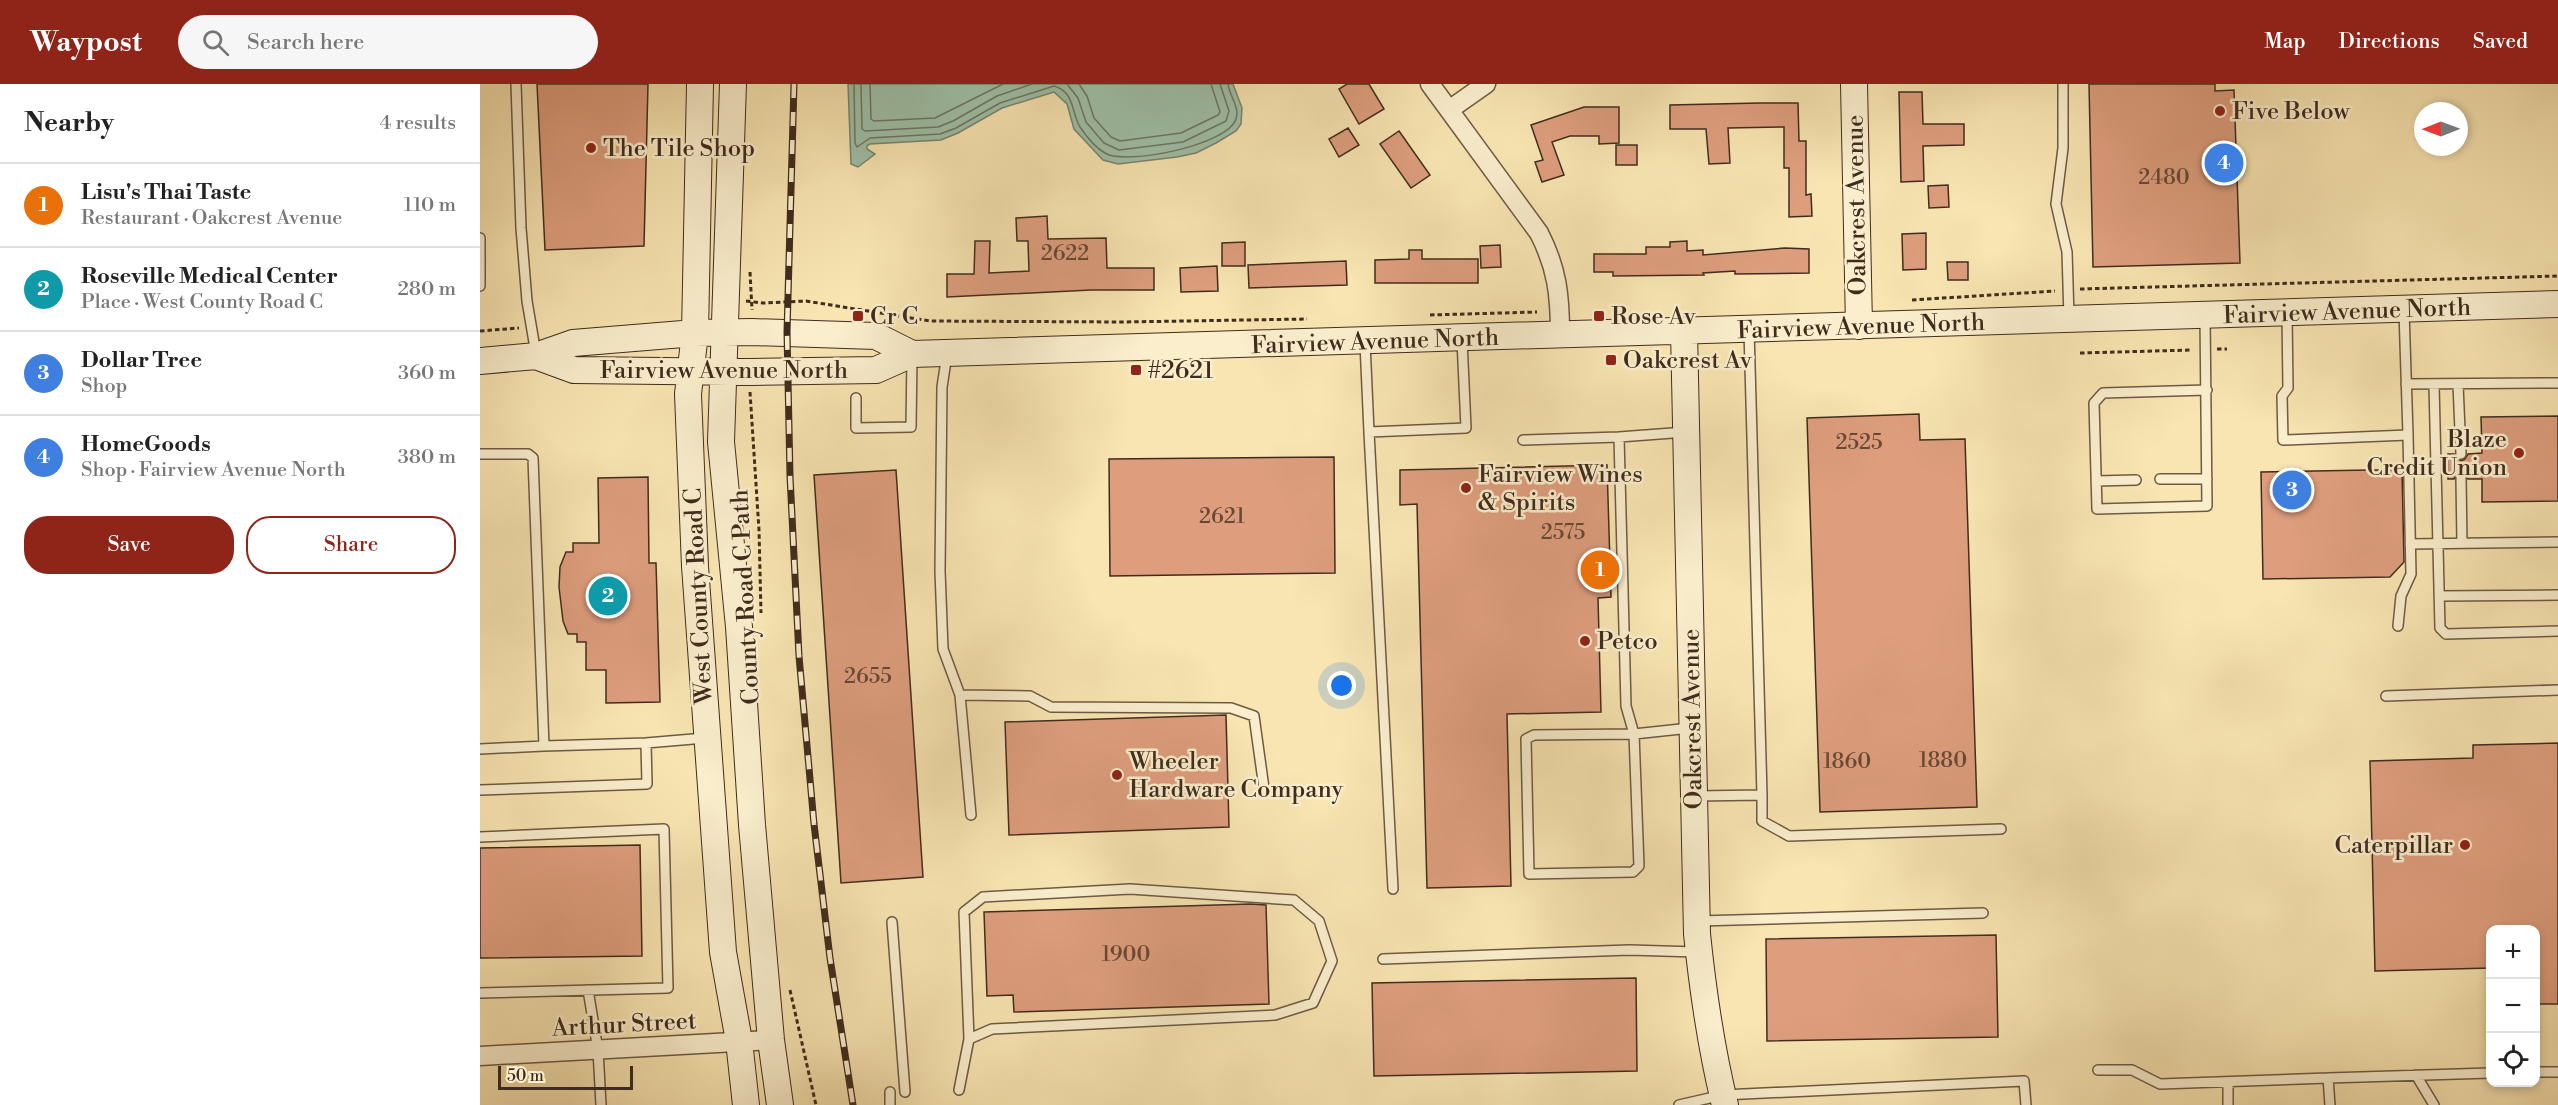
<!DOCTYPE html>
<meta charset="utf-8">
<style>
:root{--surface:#fff;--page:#f6f6f6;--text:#222;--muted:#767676;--line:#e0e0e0;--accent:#8f2418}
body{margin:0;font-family:"Libre Bodoni",serif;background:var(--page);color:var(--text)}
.controls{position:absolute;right:18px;bottom:18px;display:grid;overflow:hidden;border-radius:12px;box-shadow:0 3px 9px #0003}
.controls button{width:54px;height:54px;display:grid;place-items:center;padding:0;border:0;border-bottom:2px solid var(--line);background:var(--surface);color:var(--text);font:30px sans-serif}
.compass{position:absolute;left:1934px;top:18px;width:54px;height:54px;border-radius:50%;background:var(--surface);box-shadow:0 3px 9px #0003;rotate:269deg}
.scale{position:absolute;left:18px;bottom:15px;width:135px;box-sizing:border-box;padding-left:6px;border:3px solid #402c1e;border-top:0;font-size:16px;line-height:21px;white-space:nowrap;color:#402c1e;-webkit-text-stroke:4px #faeecd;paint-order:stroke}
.you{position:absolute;left:862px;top:602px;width:21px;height:21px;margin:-15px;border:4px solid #fff;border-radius:50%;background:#1a73e8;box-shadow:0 0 0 9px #1a73e833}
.badge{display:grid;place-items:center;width:39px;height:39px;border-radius:50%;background:var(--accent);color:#fff;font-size:20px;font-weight:700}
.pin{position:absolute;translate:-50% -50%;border:3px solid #fff;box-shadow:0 2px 6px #0006}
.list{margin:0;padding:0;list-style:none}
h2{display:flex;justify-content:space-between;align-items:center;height:78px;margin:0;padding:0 24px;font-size:26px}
h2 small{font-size:20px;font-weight:400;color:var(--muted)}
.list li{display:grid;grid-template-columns:39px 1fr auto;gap:18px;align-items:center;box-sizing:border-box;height:84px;padding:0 24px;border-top:2px solid var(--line)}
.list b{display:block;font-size:22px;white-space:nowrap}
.list p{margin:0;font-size:20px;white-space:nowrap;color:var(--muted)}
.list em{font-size:20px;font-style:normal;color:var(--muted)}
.actions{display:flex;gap:12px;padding:18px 24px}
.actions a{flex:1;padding:14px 0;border:2px solid var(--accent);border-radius:24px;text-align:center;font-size:21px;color:var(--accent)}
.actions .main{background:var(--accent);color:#fff}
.icon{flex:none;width:33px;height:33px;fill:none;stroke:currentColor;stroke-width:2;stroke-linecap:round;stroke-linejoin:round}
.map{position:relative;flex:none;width:2078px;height:1021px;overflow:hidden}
header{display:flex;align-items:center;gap:36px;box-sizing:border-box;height:84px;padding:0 30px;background:var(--accent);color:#fff}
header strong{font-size:28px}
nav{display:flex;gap:33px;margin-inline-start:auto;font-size:21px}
.search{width:420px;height:54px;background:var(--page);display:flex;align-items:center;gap:15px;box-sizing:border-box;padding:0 21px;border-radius:33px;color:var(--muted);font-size:22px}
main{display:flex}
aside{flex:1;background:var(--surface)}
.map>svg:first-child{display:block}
.water{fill:#9ec0a8;stroke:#788571;stroke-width:1.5}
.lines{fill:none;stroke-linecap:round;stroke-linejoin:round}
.shore{stroke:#6f7663;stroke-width:1.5}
.building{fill:#de9e7e;stroke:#402c1e;stroke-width:1.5}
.lane-casing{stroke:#6e5a43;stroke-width:12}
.street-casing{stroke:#6e5a43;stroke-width:21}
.secondary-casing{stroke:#402c1e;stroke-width:28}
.path{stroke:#402c1e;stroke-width:3;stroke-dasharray:4.5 3;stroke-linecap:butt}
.lane{stroke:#faeecd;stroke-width:9}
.street{stroke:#faeecd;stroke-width:18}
.secondary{stroke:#faeecd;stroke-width:26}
.rail-casing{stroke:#402c1e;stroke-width:7}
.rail{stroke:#faeecd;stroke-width:4.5;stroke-dasharray:14;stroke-linecap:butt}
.poi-dot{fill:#8f2418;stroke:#faeecd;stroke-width:2}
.labels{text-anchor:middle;stroke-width:5;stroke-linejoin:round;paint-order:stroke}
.number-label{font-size:21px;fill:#684836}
.poi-label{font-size:24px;fill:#402c1e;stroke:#faeecd;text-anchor:start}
.street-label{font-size:24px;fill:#402c1e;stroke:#faeecd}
</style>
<header>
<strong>Waypost</strong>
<div class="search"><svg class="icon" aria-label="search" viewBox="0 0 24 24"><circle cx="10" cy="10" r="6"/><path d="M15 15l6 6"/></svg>Search here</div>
<nav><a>Map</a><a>Directions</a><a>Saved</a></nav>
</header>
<main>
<aside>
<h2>Nearby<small>4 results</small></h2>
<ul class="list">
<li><span class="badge" style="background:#e8710a">1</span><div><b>Lisu's Thai Taste</b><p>Restaurant · Oakcrest Avenue</p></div><em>110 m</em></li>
<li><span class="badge" style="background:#0f9aa8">2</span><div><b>Roseville Medical Center</b><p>Place · West County Road C</p></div><em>280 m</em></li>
<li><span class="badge" style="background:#3f7fe0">3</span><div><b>Dollar Tree</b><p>Shop</p></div><em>360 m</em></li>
<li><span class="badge" style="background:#3f7fe0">4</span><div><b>HomeGoods</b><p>Shop · Fairview Avenue North</p></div><em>380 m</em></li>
</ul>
<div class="actions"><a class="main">Save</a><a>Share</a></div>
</aside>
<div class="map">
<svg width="2078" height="1021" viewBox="0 0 2078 1021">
<rect width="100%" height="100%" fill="#f8e5b2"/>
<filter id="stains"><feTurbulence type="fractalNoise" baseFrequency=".00333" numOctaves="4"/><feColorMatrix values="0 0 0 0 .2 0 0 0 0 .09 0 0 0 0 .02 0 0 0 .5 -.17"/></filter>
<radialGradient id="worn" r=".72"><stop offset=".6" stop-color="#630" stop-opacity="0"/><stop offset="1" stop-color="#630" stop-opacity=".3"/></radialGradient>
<path class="water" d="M 368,0 L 753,0 L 762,24 L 761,40 L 756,47 L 736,59 L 716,69 L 697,73 L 638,80 L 623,76 L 594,45 L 587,20 L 574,8 L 522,24 L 478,49 L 461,56 L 390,60 L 387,62 L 387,65 L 395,70 L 378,83 L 371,80 Z"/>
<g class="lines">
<path class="shore" d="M 374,0 L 375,59 L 377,63 L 390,54 L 460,50 L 476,44 L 520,19 L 574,2 C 595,8 591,28 600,43 C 606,52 616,64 625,69 C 645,82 748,61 756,35 C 760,23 749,11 748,0
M 381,0 L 382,45 L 385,47 L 458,43 L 473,37 L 517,12 L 552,0
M 390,0 L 391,35 L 394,37 L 455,34 L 523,0
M 587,0 L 598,14 L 606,38 L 624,59 L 639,66 L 703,58 L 746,37 L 749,27 L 740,0
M 599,0 L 607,12 L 614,34 L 631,53 L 640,57 L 701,49 L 738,31 L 740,28 L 731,0"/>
</g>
<path class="building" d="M 57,0 L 168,0 L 164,162 L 65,166 Z
M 867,0 L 889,0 L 904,25 L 879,40 L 859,5 Z
M 1609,0 L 1735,0 L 1735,7 L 1754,6 L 1760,179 L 1613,183 Z
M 1419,8 L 1442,8 L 1443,40 L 1484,40 L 1484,61 L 1443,62 L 1444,97 L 1421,98 Z
M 1280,19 L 1318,19 L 1319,57 L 1326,57 L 1326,111 L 1331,110 L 1332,132 L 1309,133 L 1309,84 L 1304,84 L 1304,43 L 1248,44 L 1250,79 L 1229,80 L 1226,45 L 1190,45 L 1190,21 Z
M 1104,23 L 1139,23 L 1139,59 L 1119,60 L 1119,52 L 1090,52 L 1072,58 L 1084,91 L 1062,98 L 1055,78 L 1063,76 L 1051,41 Z
M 868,44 L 879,61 L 859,73 L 849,55 Z
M 919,47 L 950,91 L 931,104 L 900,60 Z
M 1136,61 L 1157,61 L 1157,81 L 1136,81 Z
M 1468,101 L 1469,123 L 1449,124 L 1448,102 Z
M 567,132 L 568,155 L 626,154 L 627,184 L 674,184 L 674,206 L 611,206 L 467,213 L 467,190 L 494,190 L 495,157 L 510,157 L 509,189 L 549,187 L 548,157 L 537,157 L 536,134 Z
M 1446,149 L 1446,185 L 1423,186 L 1422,150 Z
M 1207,157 L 1207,167 L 1223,166 L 1223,171 L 1305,164 L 1329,165 L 1329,189 L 1255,190 L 1255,187 L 1223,189 L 1224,191 L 1133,192 L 1133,188 L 1114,188 L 1114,170 L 1166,170 L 1166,163 L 1190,163 L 1190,158 Z
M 765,158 L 765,182 L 742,182 L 742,159 Z
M 1020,161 L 1021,183 L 1001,184 L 1000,162 Z
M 929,166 L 942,166 L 942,175 L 998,175 L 998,199 L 895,199 L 895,176 L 929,175 Z
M 866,177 L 867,201 L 769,204 L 768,181 Z
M 1467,178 L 1488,178 L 1488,196 L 1468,196 Z
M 737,182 L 738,207 L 701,208 L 700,184 Z
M 1439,330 L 1440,356 L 1485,355 L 1497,723 L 1340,728 L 1327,334 Z
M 2078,332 L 2078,417 L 2002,418 L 2002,395 L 1988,395 L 1981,388 L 1977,390 L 1974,395 L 1968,395 L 1968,370 L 1974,370 L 1981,377 L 1985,375 L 1988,370 L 2002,369 L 2001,333 Z
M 854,373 L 855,489 L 630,492 L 629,375 Z
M 1127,381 L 1131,513 L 1118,514 L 1121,628 L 1027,630 L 1031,802 L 947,804 L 937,420 L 920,421 L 920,386 Z
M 416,386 L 443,793 L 361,799 L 334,391 Z
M 1890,386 L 1922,386 L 1924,478 L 1910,493 L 1783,495 L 1781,388 Z
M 168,393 L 169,479 L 176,479 L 180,618 L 126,619 L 126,586 L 106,586 L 106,558 L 97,558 L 97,550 L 88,550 L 83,537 L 79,503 L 80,483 L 86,468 L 93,468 L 93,459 L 119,459 L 118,394 Z
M 746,631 L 749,743 L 529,751 L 525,638 Z
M 2078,659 L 2078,920 L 2055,920 L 2055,846 L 2010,846 L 2010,884 L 1895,887 L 1890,677 L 1993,674 L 1993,661 Z
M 160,761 L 162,872 L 0,874 L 0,764 Z
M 770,820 L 786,821 L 789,920 L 534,928 L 533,911 L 507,912 L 504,828 Z
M 1516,851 L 1518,953 L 1287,957 L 1286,855 Z
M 1156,894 L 1157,987 L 894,992 L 892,899 Z"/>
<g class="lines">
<g class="lane-casing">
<path id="lane" d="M 36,0 L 41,144 L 47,217 L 56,270
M 1583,0 L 1583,64 L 1576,120 L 1587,168 L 1589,233
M 0,154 L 0,202
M 1807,231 L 1808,304 L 1802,312 L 1803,356 L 1928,351 L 1924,227
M 1725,232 L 1727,422 L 1617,425 L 1614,319 L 1623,309 L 1727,306
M 1269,246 L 1282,711
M 885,259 L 889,348 L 986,344 L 982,256
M 467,270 L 462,303 L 460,487 L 463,565 L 480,611 L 491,731
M 1926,300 L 2078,299
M 1978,300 L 1981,370
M 1954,301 L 1960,544 L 1966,550 L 2078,547
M 376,314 L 376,344 L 431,343 L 432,273
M 889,348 L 913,805
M 1206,348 L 1139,353 L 1146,622 L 1154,650 L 1054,651 L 1046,655 L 1049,790 L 1153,788 L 1159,782 L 1154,650 L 1210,644
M 1043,356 L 1139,353
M 0,370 L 48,370 L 53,374 L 64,662 L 0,665
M 1680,395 L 1727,395
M 1981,395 L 1982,459
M 1616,397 L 1656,396
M 1930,460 L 2078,458
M 1959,512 L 2078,511
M 1918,542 L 1921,512 L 1931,490 L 1928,351
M 480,611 L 550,612 L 571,623 L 751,624 L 774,632 L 784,704
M 1906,612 L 2078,606
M 64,662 L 166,659
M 0,706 L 167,700 L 166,659 L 225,654
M 1216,712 L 1282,711 L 1282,737 L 1309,752 L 1521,745
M 0,753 L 184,745 L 188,904 L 0,909
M 1219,837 L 1503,829
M 412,838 L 425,1008
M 903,875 L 1149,866 L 1217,868
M 108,906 L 118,966 L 121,1021
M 1618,986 L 1652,986 L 1680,1000 L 1848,994
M 2056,988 L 2078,988
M 1936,991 L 1954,1021
M 1748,999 L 1748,1021
M 479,1006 L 489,955 L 484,828 L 503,813 L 650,805 L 814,816 L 839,837 L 852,877 L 833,919 L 795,931 L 512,945 L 489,955
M 410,1008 L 410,1021
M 1199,1021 L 1243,1011 L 1544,997 L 1546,1021
M 1850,1021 L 1848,994 L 2010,989"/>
</g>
<g class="street-casing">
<path id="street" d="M 950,0 L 1059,149 C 1077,184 1080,211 1080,250
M 969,26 L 1006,0
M 0,972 L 291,956"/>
</g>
<g class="secondary-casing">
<path id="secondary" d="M 220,0 L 215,249 L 208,310 L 215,482 L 243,868 L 259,957 L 266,1021
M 253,0 L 241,358 L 259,543 L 272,741 L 291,956 L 300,1021
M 1374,0 L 1379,242
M 1204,247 L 1217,850 C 1223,908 1231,964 1245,1021
M 56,272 L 94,286 L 271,288 L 396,286 L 432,270 L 2078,220
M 0,277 L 56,272 L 93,259 L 215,249 L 272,248 L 396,252 L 432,270"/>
</g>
<path class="path" d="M 270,188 L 272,226
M 1600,205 L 2078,192
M 1432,216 L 1575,207
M 266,217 L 283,219 L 326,217 L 450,237 L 643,238 L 827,235
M 950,231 L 1057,228
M 0,247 L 39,244
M 1737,265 L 1747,265
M 1600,269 L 1712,266
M 270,308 L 279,446 L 281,529
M 310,906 L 336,1021"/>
<use href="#lane" class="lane"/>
<use href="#street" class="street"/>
<use href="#secondary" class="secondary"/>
<g class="rail-casing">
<path id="rail" d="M 314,0 L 307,248 L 310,392 L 319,572 L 334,740 L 350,874 L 373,1021"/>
</g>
<use href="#rail" class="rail"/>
</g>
<g class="poi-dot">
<circle cx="1740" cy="27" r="6"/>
<circle cx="111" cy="64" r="6"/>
<rect x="372" y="226" width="12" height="12" rx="3"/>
<rect x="1113" y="226" width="12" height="12" rx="3"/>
<rect x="1125" y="270" width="12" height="12" rx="3"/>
<rect x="650" y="280" width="12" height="12" rx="3"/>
<circle cx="2039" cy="369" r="6"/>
<circle cx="986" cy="404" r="6"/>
<circle cx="1105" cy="557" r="6"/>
<circle cx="637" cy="691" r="6"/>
<circle cx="1985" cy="761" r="6"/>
</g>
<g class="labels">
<g class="number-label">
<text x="1684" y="100">2480</text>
<text x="585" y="176">2622</text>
<text x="1379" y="365">2525</text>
<text x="742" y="439">2621</text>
<text x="1083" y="455">2575</text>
<text x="388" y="599">2655</text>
<text x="1463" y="683">1880</text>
<text x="1367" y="684">1860</text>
<text x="646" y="877">1900</text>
</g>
<g class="poi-label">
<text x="1752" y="35">Five Below</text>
<text x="123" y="72">The Tile Shop</text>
<text x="390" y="240">Cr C</text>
<text x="1131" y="240">Rose Av</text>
<text x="1143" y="284">Oakcrest Av</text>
<text x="668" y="294">#2621</text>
<text x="2027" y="363" text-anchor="end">Blaze<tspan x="2027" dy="28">Credit Union</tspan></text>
<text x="998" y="398">Fairview Wines<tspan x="998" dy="28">&amp; Spirits</tspan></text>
<text x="1117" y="565">Petco</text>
<text x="649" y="685">Wheeler<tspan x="649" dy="28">Hardware Company</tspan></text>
<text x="1973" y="769" text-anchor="end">Caterpillar</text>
</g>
<g class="street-label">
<text transform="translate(1376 121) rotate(-91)" y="8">Oakcrest Avenue</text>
<text transform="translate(1867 227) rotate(-2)" y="8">Fairview Avenue North</text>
<text transform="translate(1381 242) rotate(-2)" y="8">Fairview Avenue North</text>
<text transform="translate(895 257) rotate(-2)" y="8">Fairview Avenue North</text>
<text x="244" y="294">Fairview Avenue North</text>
<text transform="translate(218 512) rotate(-93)" y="8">West County Road C</text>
<text transform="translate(265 513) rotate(-93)" y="8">County Road C Path</text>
<text transform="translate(1212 635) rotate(-91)" y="8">Oakcrest Avenue</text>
<text transform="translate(144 940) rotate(-3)" y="8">Arthur Street</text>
</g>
</g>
<rect width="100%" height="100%" filter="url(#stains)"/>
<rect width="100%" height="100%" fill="url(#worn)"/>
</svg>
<div class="controls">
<button>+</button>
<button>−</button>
<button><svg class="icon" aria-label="locate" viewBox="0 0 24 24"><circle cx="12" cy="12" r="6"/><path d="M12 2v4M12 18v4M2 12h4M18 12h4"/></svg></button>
</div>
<svg class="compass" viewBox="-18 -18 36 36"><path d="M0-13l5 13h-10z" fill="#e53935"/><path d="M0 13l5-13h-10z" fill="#767676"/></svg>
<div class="scale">50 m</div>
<div class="you"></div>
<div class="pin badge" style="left:1120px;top:486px;background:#e8710a">1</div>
<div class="pin badge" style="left:128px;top:512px;background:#0f9aa8">2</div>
<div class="pin badge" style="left:1812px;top:406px;background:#3f7fe0">3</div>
<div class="pin badge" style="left:1744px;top:79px;background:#3f7fe0">4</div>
</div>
</main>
